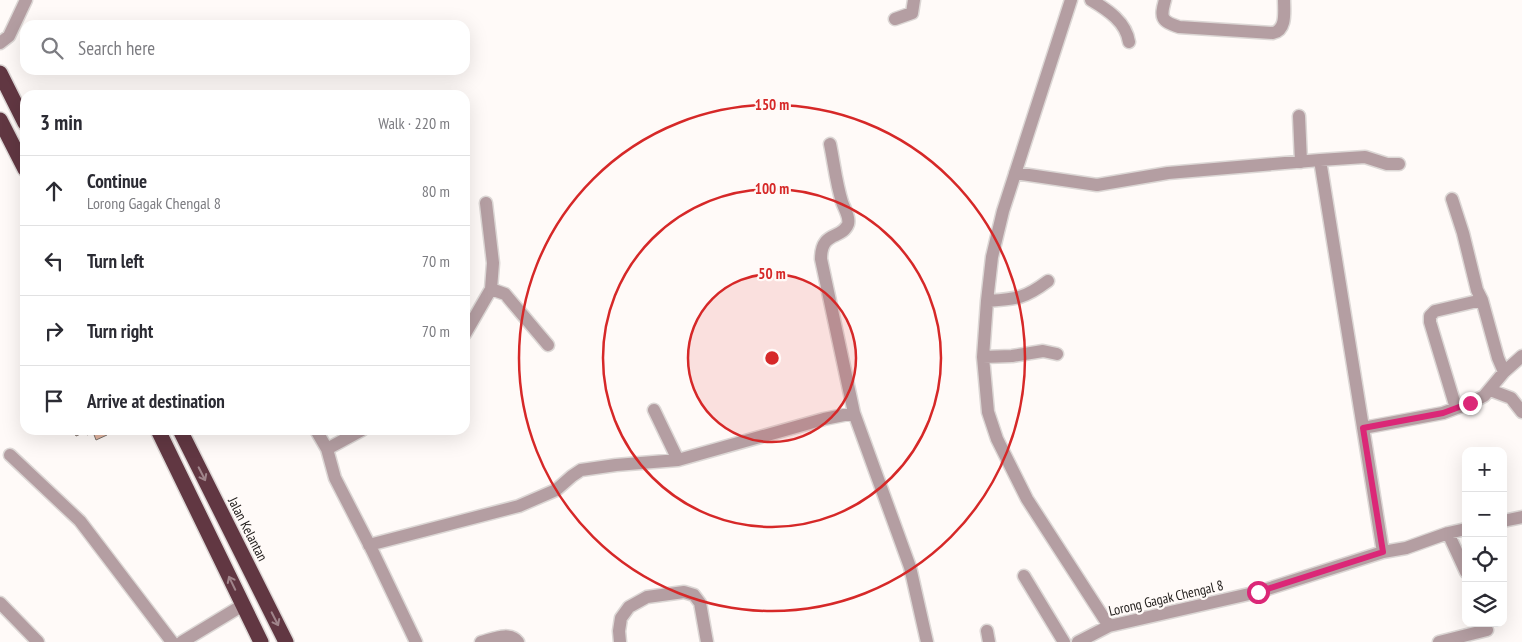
<!DOCTYPE html>
<meta charset="utf-8">
<style>
:root{--surface:#fff;--page:#f7f7f7;--text:#2b2b33;--muted:#7c7c81;--line:#e1e1e2}
body{margin:0;font-family:"PT Sans Narrow",sans-serif;background:var(--page);color:var(--text)}
.controls{position:absolute;right:15px;bottom:15px;display:grid;overflow:hidden;border-radius:10px;box-shadow:0 5px 20px #0002}
.controls button{width:45px;height:45px;display:grid;place-items:center;padding:0;border:0;border-bottom:1px solid var(--line);background:var(--surface);color:var(--text);font:25px sans-serif}
.stop{position:absolute;width:15px;height:15px;margin:-11px;border:4px solid #db2777;border-radius:50%;background:#fff}
.stop.end{background:#db2777;border-color:#fff;box-shadow:0 1px 5px #0008}
.list{margin:0;padding:0;list-style:none}
h2{display:flex;justify-content:space-between;align-items:center;height:65px;margin:0;padding:0 20px;font-size:21px}
h2 small{font-size:16px;font-weight:400;color:var(--muted)}
.list li{display:grid;grid-template-columns:32px 1fr auto;gap:15px;align-items:center;box-sizing:border-box;height:70px;padding:0 20px;border-top:1px solid var(--line)}
.list b{display:block;font-size:19px;white-space:nowrap}
.list p{margin:0;font-size:16px;white-space:nowrap;color:var(--muted)}
.list em{font-size:16px;font-style:normal;color:var(--muted)}
.icon{flex:none;width:28px;height:28px;fill:none;stroke:currentColor;stroke-width:2;stroke-linecap:round;stroke-linejoin:round}
.map{position:relative;flex:none;width:1522px;height:642px;overflow:hidden}
.search{position:absolute;background:var(--surface);box-shadow:0 5px 20px #0002;left:20px;top:20px;width:450px;height:55px;display:flex;align-items:center;gap:12px;box-sizing:border-box;padding:0 18px;border-radius:15px;color:var(--muted);font-size:19px}
.panel{position:absolute;background:var(--surface);box-shadow:0 5px 20px #0002;left:20px;top:90px;width:450px;height:345px;border-radius:15px}
.map>svg:first-child{display:block}
.building{fill:#e2b4a0;stroke:#7c726d}
.lines{fill:none;stroke-linecap:round;stroke-linejoin:round}
.minor-casing{stroke:#dcd7d5;stroke-width:15}
.highway-casing{stroke:#dcd7d5;stroke-width:18}
.minor{stroke:#b49ea2;stroke-width:12}
.highway{stroke:#613742;stroke-width:15}
.oneway{stroke:#a0858b}
.route{stroke:#db2777;stroke-width:6}
.ring{fill:none;stroke:#d62828;stroke-width:2.5}
.labels{text-anchor:middle;stroke-width:4.5;stroke-linejoin:round;paint-order:stroke}
.street-label{font-size:14px;fill:#24201e;stroke:#fffaf8}
.centre{fill:#d62828;stroke:#fffaf8;stroke-width:2.5}
.ring-label{font-size:15px;text-anchor:middle;font-weight:bold;fill:#d62828;stroke:#fffaf8;stroke-width:4.5;stroke-linejoin:round;paint-order:stroke}
</style>
<div class="map">
<svg width="1522" height="642" viewBox="0 0 1522 642">
<rect width="100%" height="100%" fill="#fffaf8"/>
<path class="building" d="M 73,430 L 82,430 L 83,433 L 76,436 Z
M 85,430 L 105,430 L 107,435 L 96,440 L 93,432 L 87,435 Z"/>
<g class="lines">
<g class="minor-casing">
<path id="minor" d="M 1071,0 L 1003,211 L 992,257 L 987,301 L 983,357 L 988,412 L 997,439 L 1027,499 L 1109,626
M 1091,0 C 1108,10 1126,22 1129,42
M 1165,0 C 1160,18 1161,21 1179,27 L 1273,33 C 1287,30 1284,11 1284,0
M 895,19 L 912,13 L 914,0
M 0,43 L 9,36 L 26,0
M 1299,116 L 1301,162
M 830,144 C 834,163 836,183 842,202 C 844,208 850,217 848,224 C 842,240 821,230 821,259 L 854,413
M 1320,160 L 1365,157 L 1387,164 L 1399,164
M 1015,173 L 1097,185 L 1168,173 L 1320,160 L 1383,552
M 1452,199 L 1463,233 L 1477,290 L 1482,300 L 1498,358 L 1504,372
M 486,203 L 493,263 L 491,289
M 987,301 C 1016,299 1024,299 1048,281
M 465,334 L 491,289 L 505,294 L 548,345
M 983,357 L 1012,356 L 1043,351 L 1057,354
M 1490,390 L 1511,398 L 1522,412
M 1456,408 L 1430,322 L 1430,316 L 1435,311 L 1482,300
M 654,410 L 678,460 L 824,419 L 854,413 L 910,567 L 927,642
M 1363,428 L 1443,413 L 1470,403 L 1484,396 L 1504,372 L 1522,356
M 316,430 L 327,449 L 335,478 L 372,550 L 416,642
M 327,449 L 362,430
M 10,455 L 80,521 L 172,642
M 1503,521 L 1522,517
M 1448,533 L 1466,572
M 369,545 L 519,506 L 556,490 L 572,476 L 581,470 L 616,465 L 678,460
M 1024,576 L 1064,642
M 0,603 L 38,642
M 987,631 L 989,642
M 182,642 L 243,605
M 481,642 C 493,639 510,631 518,642
M 620,642 L 619,631 L 621,618 L 629,607 L 647,597 L 684,592 L 694,595 L 700,603 L 707,642
M 1078,642 L 1109,626 L 1258,592 L 1383,552 L 1406,548 L 1448,533 L 1466,529
M 1439,642 L 1487,630"/>
</g>
<g class="highway-casing">
<path id="highway" d="M 0,73 L 25,123
M 0,120 L 25,169
M 158,430 L 261,642
M 180,430 L 286,642"/>
</g>
<use href="#minor" class="minor"/>
<use href="#highway" class="highway"/>
</g>
<defs><path id="oneway-shaft" d="M-6 0H5M1.5-3L5.5 0L1.5 3" fill="none" stroke-width="1.6" stroke-linecap="round" stroke-linejoin="round" transform="scale(1.25)"/></defs>
<g class="oneway">
<use href="#oneway-shaft" transform="translate(202 474) rotate(63)"/>
<use href="#oneway-shaft" transform="translate(232 583) rotate(-116)"/>
<use href="#oneway-shaft" transform="translate(275 619) rotate(63)"/>
</g>
<g class="lines">
<path class="route" d="M 1258,592 L 1383,552 L 1363,428 L 1443,413 L 1470,403"/>
</g>
<circle cx="772" cy="358" r="84" fill="#d62828" fill-opacity=".12"/>
<g class="ring">
<circle cx="772" cy="358" r="84"/>
<circle cx="772" cy="358" r="169"/>
<circle cx="772" cy="358" r="253"/>
</g>
<g class="labels">
<g class="street-label">
<text transform="translate(248 529) rotate(63)" y="5">Jalan Kelantan</text>
<text transform="translate(1166 598) rotate(-13)" y="5">Lorong Gagak Chengal 8</text>
</g>
</g>
<circle cx="772" cy="358" r="8" class="centre"/>
<g class="ring-label">
<text x="772" y="110">150 m</text>
<text x="772" y="194">100 m</text>
<text x="772" y="279">50 m</text>
</g>
</svg>
<div class="controls">
<button>+</button>
<button>−</button>
<button><svg class="icon" aria-label="locate" viewBox="0 0 24 24"><circle cx="12" cy="12" r="6"/><path d="M12 2v4M12 18v4M2 12h4M18 12h4"/></svg></button>
<button><svg class="icon" aria-label="layers" viewBox="0 0 24 24"><path d="M12 4l9 5-9 5-9-5zM3 14l9 5 9-5"/></svg></button>
</div>
<div class="stop" style="left:1258px;top:592px"></div>
<div class="stop end" style="left:1470px;top:403px"></div>
<div class="search"><svg class="icon" aria-label="search" viewBox="0 0 24 24"><circle cx="10" cy="10" r="6"/><path d="M15 15l6 6"/></svg>Search here</div>
<section class="panel">
<h2>3 min<small>Walk · 220 m</small></h2>
<ul class="list">
<li><svg class="icon" aria-label="ahead" viewBox="0 0 24 24"><path d="M12 20V5M6 11l6-6 6 6"/></svg><div><b>Continue</b><p>Lorong Gagak Chengal 8</p></div><em>80 m</em></li>
<li><svg class="icon" aria-label="left" viewBox="0 0 24 24"><path d="M17 20v-9H6M10 6l-5 5 5 5"/></svg><div><b>Turn left</b></div><em>70 m</em></li>
<li><svg class="icon" aria-label="right" viewBox="0 0 24 24"><path d="M7 20v-9h11M14 6l5 5-5 5"/></svg><div><b>Turn right</b></div><em>70 m</em></li>
<li><svg class="icon" aria-label="arrive" viewBox="0 0 24 24"><path d="M6 21V4h12l-3 4 3 4H6"/></svg><div><b>Arrive at destination</b></div></li>
</ul>
</section>
</div>
